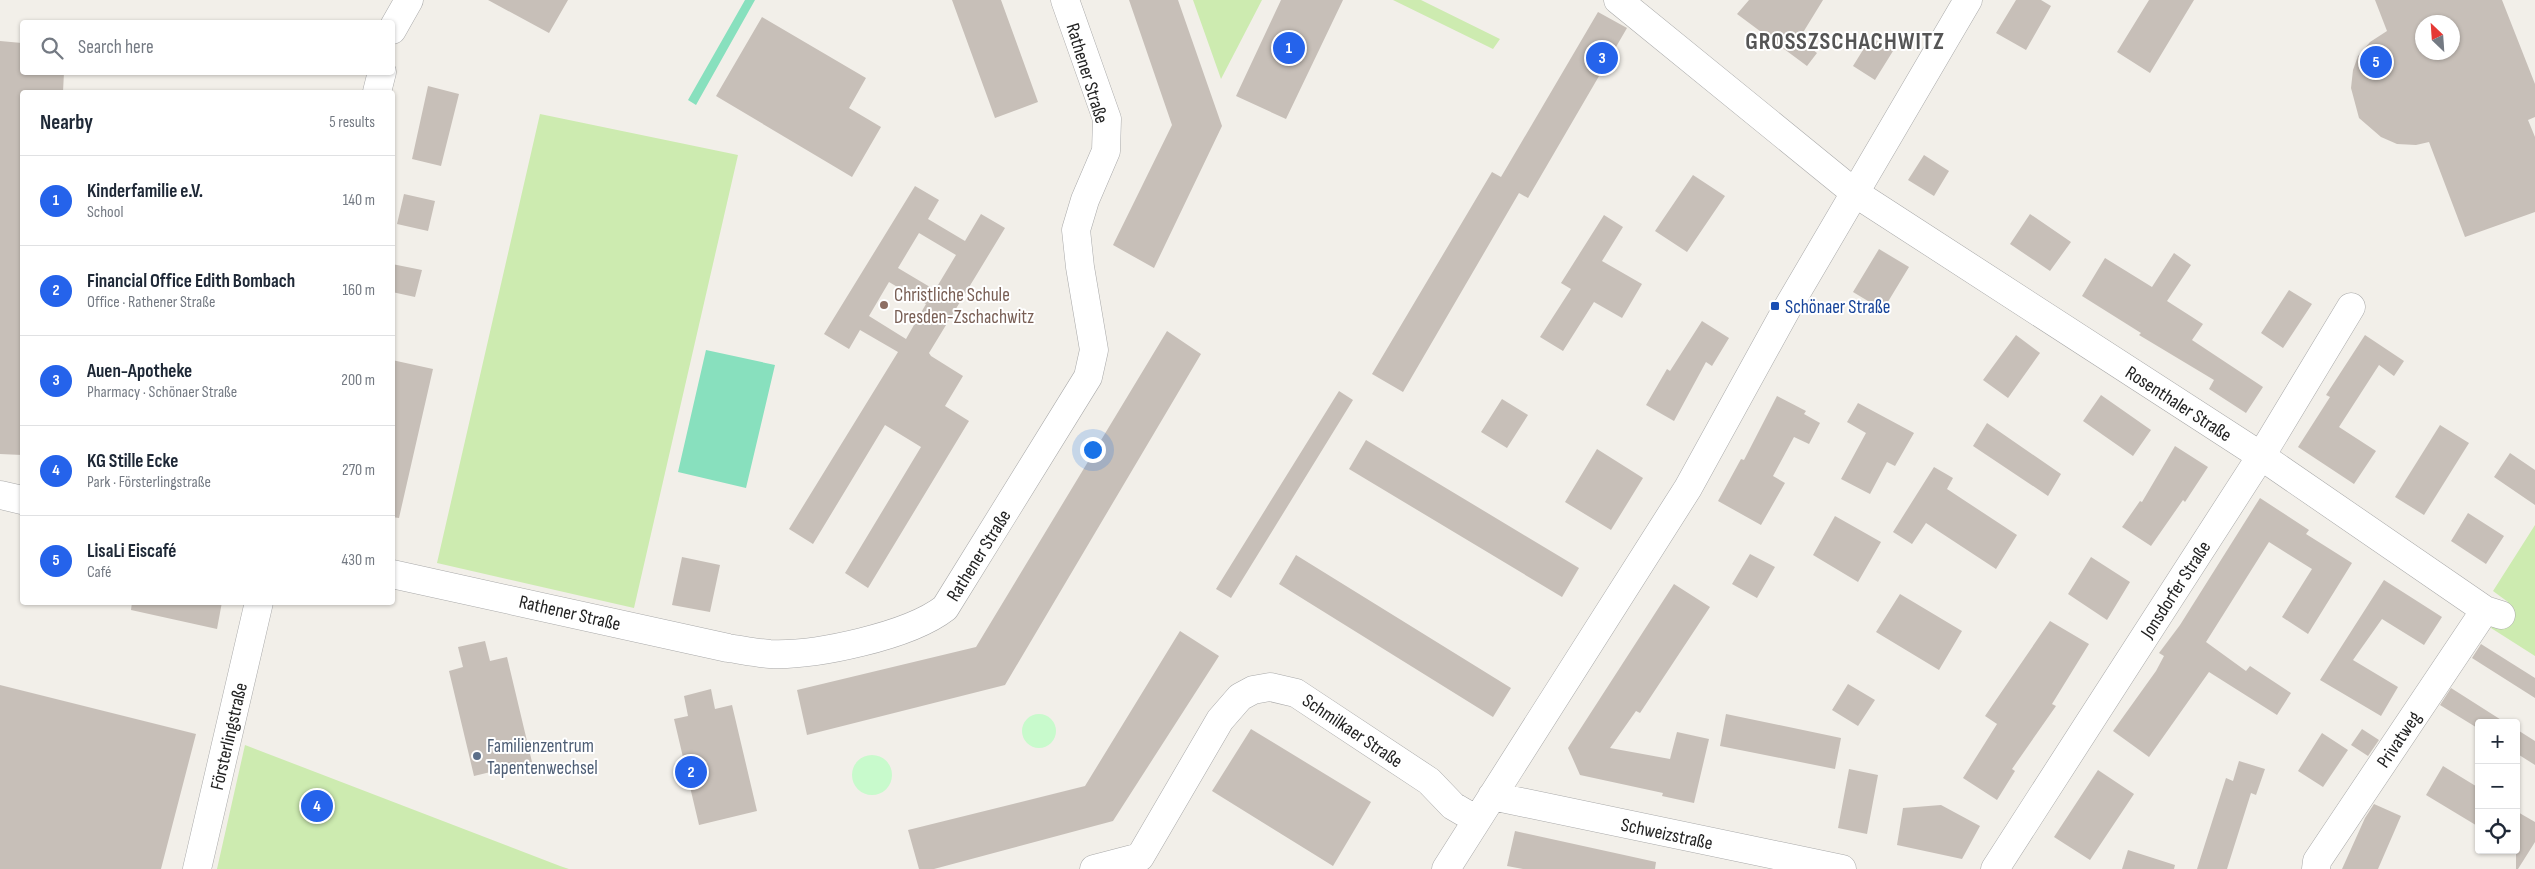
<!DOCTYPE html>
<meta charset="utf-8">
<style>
:root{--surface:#fff;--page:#f2f2f3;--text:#1f2937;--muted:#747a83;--line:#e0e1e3;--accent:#2563eb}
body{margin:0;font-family:"Sofia Sans Condensed",sans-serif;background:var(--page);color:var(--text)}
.controls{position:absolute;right:15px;bottom:15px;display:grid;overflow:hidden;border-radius:5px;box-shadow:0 1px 4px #0004}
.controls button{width:45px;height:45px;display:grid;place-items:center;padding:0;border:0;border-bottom:1px solid var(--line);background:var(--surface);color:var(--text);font:25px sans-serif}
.compass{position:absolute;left:2415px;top:15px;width:45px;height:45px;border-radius:50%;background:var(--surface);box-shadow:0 1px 4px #0004;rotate:335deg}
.you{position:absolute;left:1092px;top:449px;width:18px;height:18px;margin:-12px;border:4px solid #fff;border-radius:50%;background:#1a73e8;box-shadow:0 0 0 8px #1a73e833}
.badge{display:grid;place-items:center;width:32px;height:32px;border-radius:50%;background:var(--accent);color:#fff;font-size:16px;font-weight:700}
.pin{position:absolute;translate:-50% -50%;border:2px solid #fff;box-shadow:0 1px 5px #0006}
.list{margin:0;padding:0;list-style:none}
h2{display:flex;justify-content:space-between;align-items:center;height:65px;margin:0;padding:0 20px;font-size:21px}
h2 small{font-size:16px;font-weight:400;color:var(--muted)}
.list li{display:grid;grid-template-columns:32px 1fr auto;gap:15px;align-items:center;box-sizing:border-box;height:90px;padding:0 20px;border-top:1px solid var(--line)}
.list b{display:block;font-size:19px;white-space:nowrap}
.list p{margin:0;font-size:16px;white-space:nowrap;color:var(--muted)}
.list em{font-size:16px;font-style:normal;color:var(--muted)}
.icon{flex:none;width:28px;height:28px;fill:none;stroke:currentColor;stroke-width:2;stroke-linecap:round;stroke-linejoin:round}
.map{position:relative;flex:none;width:2535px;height:869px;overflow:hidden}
.search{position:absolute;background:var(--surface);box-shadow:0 1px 4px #0004;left:20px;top:20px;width:375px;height:55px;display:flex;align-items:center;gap:12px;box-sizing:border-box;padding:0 18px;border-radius:5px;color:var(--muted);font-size:19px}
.panel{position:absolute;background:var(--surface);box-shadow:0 1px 4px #0004;left:20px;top:90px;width:375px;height:515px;border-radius:5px}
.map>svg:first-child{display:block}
.grass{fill:#cdebb0}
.park{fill:#c8facc}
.pitch{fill:#88e0be}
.building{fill:#c7bfb8;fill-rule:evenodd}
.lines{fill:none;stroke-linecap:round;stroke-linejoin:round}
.minor-casing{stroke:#a9a9a9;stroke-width:29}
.minor{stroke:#fff;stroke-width:28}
.education-dot{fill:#8d6e63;stroke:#fff;stroke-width:2}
.transit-dot{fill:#1a4fb4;stroke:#fff;stroke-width:2}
.service-dot{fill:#5c6f8a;stroke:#fff;stroke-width:2}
.labels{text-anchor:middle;stroke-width:4;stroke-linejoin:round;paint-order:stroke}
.street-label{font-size:19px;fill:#222;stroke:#fff}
.education-label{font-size:19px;fill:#785e54;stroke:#fff;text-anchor:start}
.transit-label{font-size:19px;fill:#164399;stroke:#fff;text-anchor:start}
.service-label{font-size:19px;fill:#4e5e75;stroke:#fff;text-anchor:start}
.district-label{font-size:24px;font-weight:bold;letter-spacing:1px;fill:#555;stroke:#fff}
</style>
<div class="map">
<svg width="2535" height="869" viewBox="0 0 2535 869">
<rect width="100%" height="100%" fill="#f2efe9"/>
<path class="grass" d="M 1193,0 L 1262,0 L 1221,79 Z
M 1393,0 L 1421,0 L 1500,39 L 1493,49 Z
M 540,114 L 738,155 L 634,608 L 437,563 Z
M 2535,525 L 2535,656 L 2491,628 L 2508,602 L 2493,591 Z
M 245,745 L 560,866 L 569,869 L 217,869 Z"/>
<path class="park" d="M1022 731a17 17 0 1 1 34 0a17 17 0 1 1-34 0Z
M852 775a20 20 0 1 1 40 0a20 20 0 1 1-40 0Z"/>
<path class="pitch" d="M 745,0 L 755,0 L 696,105 L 688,100 Z
M 706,350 L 775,365 L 746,488 L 678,472 Z"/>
<path class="building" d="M 488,0 L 568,0 L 549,33 Z
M 952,0 L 1001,0 L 1038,102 L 995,118 Z
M 1129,0 L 1178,0 L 1222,126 L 1154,268 L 1113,245 L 1172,125 Z
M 1281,0 L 1343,0 L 1286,119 L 1236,96 Z
M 1749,0 L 1823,0 L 1799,39 L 1817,53 L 1807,66 L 1737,14 Z
M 2016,0 L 2041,0 L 2051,6 L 2026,50 L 1996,33 Z
M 2149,0 L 2194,0 L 2150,73 L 2117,52 Z
M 2375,0 L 2502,0 L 2535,84 L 2535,117 L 2528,120 L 2535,137 L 2535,212 L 2465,237 L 2429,142 L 2416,145 L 2397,144 L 2381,137 L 2359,118 L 2351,88 L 2353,70 L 2358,56 L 2370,42 L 2387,31 ZM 2422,22 L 2452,22 L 2452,52 L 2422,52 Z
M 1598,12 L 1627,28 L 1528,198 L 1519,193 L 1403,392 L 1372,374 L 1492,172 L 1501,177 Z
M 762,17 L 866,78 L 849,108 L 881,127 L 852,177 L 716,96 Z
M 1871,37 L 1893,51 L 1875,80 L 1853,66 Z
M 0,41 L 22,43 L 22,72 L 64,72 L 63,92 L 22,92 L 22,455 L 0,454 Z
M 428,86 L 459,94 L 441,166 L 412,159 Z
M 1924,155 L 1949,171 L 1934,196 L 1908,180 Z
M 1693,175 L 1725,196 L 1687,252 L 1655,231 Z
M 915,186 L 939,200 L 928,219 L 965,241 L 981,214 L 1005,228 L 929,353 L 931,356 L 963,376 L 945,406 L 969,421 L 868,588 L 845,573 L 921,447 L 885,425 L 813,544 L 789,529 L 898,352 L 860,330 L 849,349 L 824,334 ZM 919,233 L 956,255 L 935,290 L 898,268 ZM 889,282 L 926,304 L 906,339 L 869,316 Z
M 404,194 L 435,201 L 428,231 L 397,224 Z
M 2030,214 L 2071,242 L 2050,271 L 2010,244 Z
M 1604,215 L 1623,227 L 1602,261 L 1642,284 L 1622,318 L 1594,302 L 1563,351 L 1540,337 L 1571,289 L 1561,283 Z
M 1879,249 L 1909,267 L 1883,310 L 1853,292 Z
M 2174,253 L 2191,265 L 2167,301 L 2203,324 L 2192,340 L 2263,387 L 2246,413 L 2209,389 L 2214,380 L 2139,335 L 2141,333 L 2082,296 L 2105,258 L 2152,287 Z
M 392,264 L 422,270 L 415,297 L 392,292 Z
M 2289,290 L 2312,304 L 2283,348 L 2261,333 Z
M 1702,321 L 1729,338 L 1712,366 L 1706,362 L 1674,421 L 1646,405 L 1667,369 L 1670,371 Z
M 1167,331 L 1201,354 L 1005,685 L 807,735 L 797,690 L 976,647 Z
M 2016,335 L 2040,353 L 2008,398 L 1983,380 Z
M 2365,335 L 2404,361 L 2394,376 L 2379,365 L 2339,427 L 2376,451 L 2354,484 L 2298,447 L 2330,397 L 2326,395 Z
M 392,360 L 433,369 L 399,518 L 392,517 Z
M 1339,391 L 1353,400 L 1231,598 L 1216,589 Z
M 2101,395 L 2151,430 L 2133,456 L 2083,421 Z
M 1777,396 L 1806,411 L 1804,414 L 1820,423 L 1809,444 L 1794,437 L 1773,476 L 1785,483 L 1761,525 L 1718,501 L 1741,459 L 1744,460 Z
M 1502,399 L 1528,415 L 1507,448 L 1481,432 Z
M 1858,403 L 1914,433 L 1895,466 L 1887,462 L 1870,494 L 1841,479 L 1866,433 L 1847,422 Z
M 1987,423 L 2061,474 L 2048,496 L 1973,446 Z
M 2440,425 L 2469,443 L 2424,515 L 2395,497 Z
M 1366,440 L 1579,568 L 1562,597 L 1349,469 Z
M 2175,446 L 2208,467 L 2185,502 L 2183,500 L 2151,546 L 2122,527 L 2140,501 L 2142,502 Z
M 1597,449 L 1643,478 L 1611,530 L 1565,502 Z
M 2510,453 L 2535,470 L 2535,505 L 2494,477 Z
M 1934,467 L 1953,478 L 1947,489 L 2017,535 L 1996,569 L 1926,523 L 1912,544 L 1893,532 Z
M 2260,498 L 2309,530 L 2306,534 L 2352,563 L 2308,634 L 2282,617 L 2312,569 L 2269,542 L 2206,642 L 2246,671 L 2250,666 L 2291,693 L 2277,715 L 2209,672 L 2149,757 L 2113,731 L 2156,671 L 2164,656 L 2159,653 L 2180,625 Z
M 2468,513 L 2504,536 L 2486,564 L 2451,541 Z
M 1835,516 L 1881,542 L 1858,582 L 1813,555 Z
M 1750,554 L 1775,567 L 1757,598 L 1732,584 Z
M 1296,555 L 1511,688 L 1493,717 L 1279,584 Z
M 682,557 L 720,565 L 710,612 L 672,605 Z
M 2091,557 L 2130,582 L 2107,620 L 2068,594 Z
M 2384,580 L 2442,617 L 2424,645 L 2382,619 L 2353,660 L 2398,687 L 2381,716 L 2320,680 Z
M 1674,584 L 1710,607 L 1640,713 L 1636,711 L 1610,748 L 1670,759 L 1677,732 L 1709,739 L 1694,803 L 1662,796 L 1663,793 L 1580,775 L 1568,748 Z
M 1900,594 L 1962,631 L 1939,670 L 1876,632 Z
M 132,602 L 222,602 L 217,629 L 131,610 Z
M 2050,621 L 2089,644 L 2052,704 L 2056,706 L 2012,769 L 2015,771 L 1997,800 L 1963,778 L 1997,724 L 1985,716 Z
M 1180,631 L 1219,656 L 1113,821 L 934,869 L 919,869 L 908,830 L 1085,786 Z
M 485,641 L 490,661 L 507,657 L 532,762 L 474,776 L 449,671 L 463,667 L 458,647 Z
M 2481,644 L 2535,678 L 2535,698 L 2472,658 Z
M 1848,684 L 1875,700 L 1858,726 L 1832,710 Z
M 0,685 L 196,734 L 161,869 L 0,869 Z
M 2451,688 L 2506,723 L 2479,723 L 2479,729 L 2440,705 Z
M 711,689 L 715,709 L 732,705 L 757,811 L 699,825 L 674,719 L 688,716 L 684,696 Z
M 1726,714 L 1841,738 L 1835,769 L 1720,746 Z
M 1251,729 L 1371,802 L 1333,866 L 1212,791 Z
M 2362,729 L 2379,740 L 2368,756 L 2351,745 Z
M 2516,729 L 2535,741 L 2535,765 L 2516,753 Z
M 2322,733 L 2348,750 L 2323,787 L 2298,771 Z
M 2239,761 L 2265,769 L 2256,795 L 2251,793 L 2227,869 L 2197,869 L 2226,778 L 2233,781 Z
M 2443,766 L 2479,788 L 2479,827 L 2426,795 Z
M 1849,769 L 1878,775 L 1867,834 L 1838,828 Z
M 2098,770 L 2134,794 L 2090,860 L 2054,837 Z
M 2374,804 L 2401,816 L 2378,869 L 2342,869 L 2365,818 Z
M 1941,805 L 1980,826 L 1962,859 L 1897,845 L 1903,808 Z
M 2516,811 L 2535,822 L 2535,842 L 2518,869 L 2516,869 Z
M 1515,831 L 1656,862 L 1655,869 L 1523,869 L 1507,866 Z
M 2128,850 L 2175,865 L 2174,869 L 2122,869 Z"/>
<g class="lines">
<g class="minor-casing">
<path id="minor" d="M 1618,0 L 1855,193 L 2261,456 L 2485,610 L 2501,615
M 392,30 L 409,0
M 377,92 L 382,72
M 0,495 L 22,500
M 392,574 L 728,648 C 742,650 756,653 770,654 C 815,656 909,636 945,608 L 1088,377 L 1094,350 L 1080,267 L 1076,230 L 1085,200 L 1106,151 L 1107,119 L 1065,0
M 1492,796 L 1842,869
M 197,869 L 259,602
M 1094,869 L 1140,857 L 1220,720 L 1240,697 L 1253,690 L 1270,687 L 1296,693 L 1429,781 L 1453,806 L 1477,820
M 1446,869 L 1688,488 L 1785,312 L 1968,0
M 1995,869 L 2261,456 L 2351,307
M 2316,869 L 2317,861 L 2485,610"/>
</g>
<use href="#minor" class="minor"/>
</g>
<circle class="education-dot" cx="884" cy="305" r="5"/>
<rect class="transit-dot" x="1770" y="301" width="10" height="10" rx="2.5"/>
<circle class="service-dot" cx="477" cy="756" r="5"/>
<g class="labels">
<g class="street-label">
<text transform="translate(1088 73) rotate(73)" y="7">Rathener Straße</text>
<text transform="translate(2179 403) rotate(33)" y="7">Rosenthaler Straße</text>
<text transform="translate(978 555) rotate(-58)" y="7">Rathener Straße</text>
<text transform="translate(2175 589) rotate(-57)" y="7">Jonsdorfer Straße</text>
<text transform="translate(570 612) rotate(13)" y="7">Rathener Straße</text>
<text transform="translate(1353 730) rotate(34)" y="7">Schmilkaer Straße</text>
<text transform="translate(228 736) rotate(-77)" y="7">Försterlingstraße</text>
<text transform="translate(2398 739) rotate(-56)" y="7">Privatweg</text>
<text transform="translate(1667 833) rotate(12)" y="7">Schweizstraße</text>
</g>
<g class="education-label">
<text x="894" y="301">Christliche Schule<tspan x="894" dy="22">Dresden-Zschachwitz</tspan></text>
</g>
<g class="transit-label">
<text x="1785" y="313">Schönaer Straße</text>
</g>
<g class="service-label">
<text x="487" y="752">Familienzentrum<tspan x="487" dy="22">Tapentenwechsel</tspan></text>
</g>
<g class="district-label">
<text x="1845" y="49">GROSSZSCHACHWITZ</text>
</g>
</g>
</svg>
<div class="controls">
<button>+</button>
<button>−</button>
<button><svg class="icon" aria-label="locate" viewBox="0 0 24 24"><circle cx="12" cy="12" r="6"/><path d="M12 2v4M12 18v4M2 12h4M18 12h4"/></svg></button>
</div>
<svg class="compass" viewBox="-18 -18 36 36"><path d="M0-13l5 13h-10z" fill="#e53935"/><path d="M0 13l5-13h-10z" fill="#747a83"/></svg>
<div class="you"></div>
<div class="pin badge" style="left:1289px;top:48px">1</div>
<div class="pin badge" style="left:691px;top:772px">2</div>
<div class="pin badge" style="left:1602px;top:58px">3</div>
<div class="pin badge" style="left:317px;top:806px">4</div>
<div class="pin badge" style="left:2376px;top:62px">5</div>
<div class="search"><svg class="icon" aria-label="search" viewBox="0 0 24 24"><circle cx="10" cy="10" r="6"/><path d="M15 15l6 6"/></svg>Search here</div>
<section class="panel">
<h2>Nearby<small>5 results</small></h2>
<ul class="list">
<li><span class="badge">1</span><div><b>Kinderfamilie e.V.</b><p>School</p></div><em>140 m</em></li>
<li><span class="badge">2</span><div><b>Financial Office Edith Bombach</b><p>Office · Rathener Straße</p></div><em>160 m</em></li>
<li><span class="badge">3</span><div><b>Auen-Apotheke</b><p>Pharmacy · Schönaer Straße</p></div><em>200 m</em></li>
<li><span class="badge">4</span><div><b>KG Stille Ecke</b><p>Park · Försterlingstraße</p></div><em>270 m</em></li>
<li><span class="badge">5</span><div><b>LisaLi Eiscafé</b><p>Café</p></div><em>430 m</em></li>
</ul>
</section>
</div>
